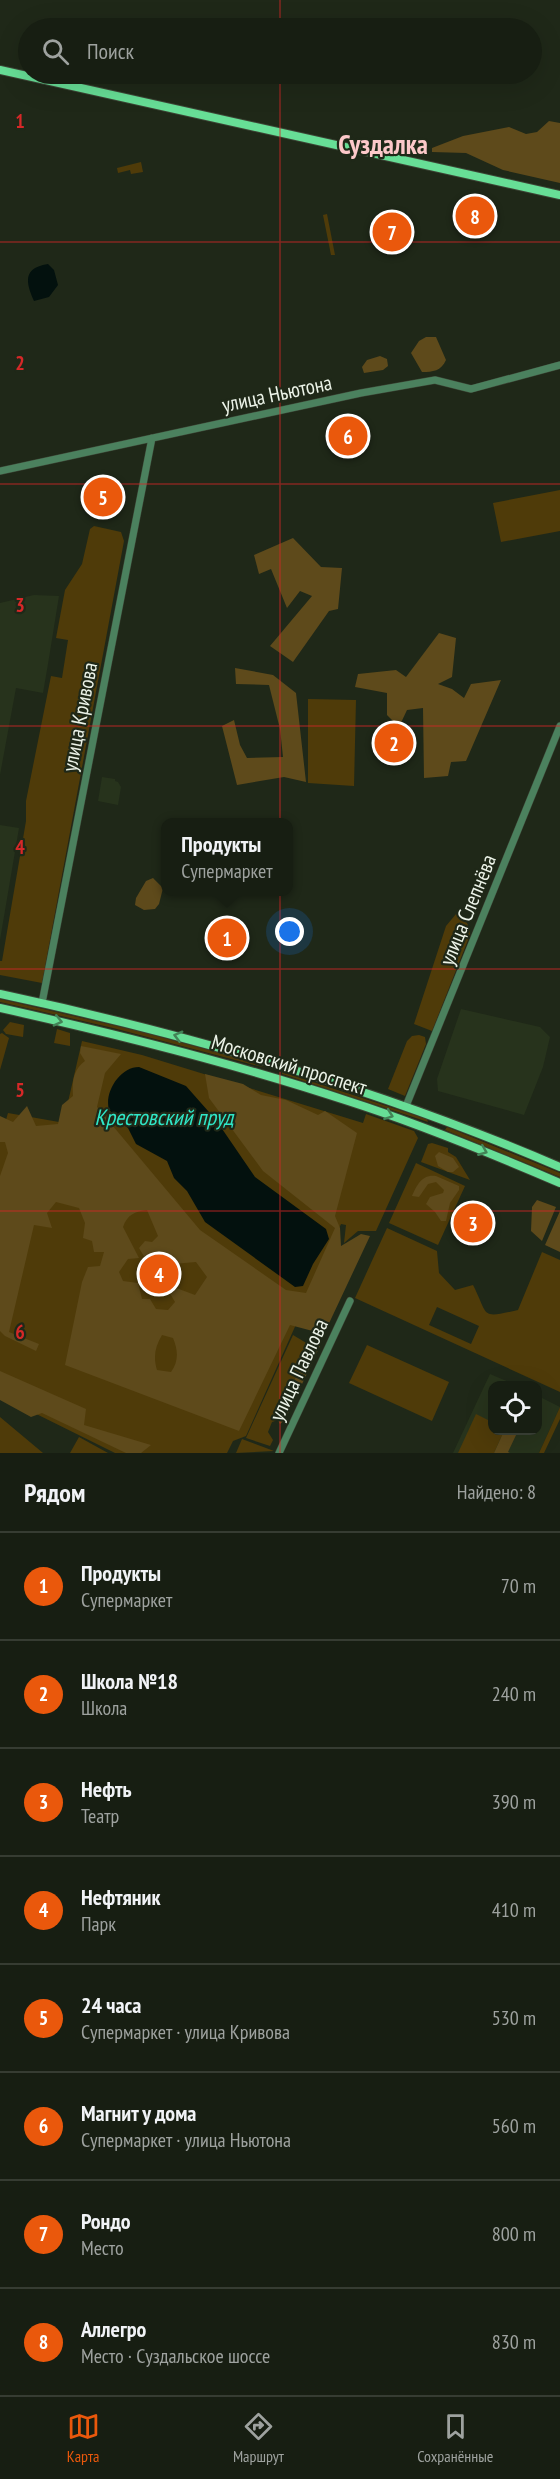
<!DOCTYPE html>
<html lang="ru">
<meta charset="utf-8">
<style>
:root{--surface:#171e12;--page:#242b20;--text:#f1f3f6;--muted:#9ea29f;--line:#363c32;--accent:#ea580c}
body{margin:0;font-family:"PT Sans Narrow",sans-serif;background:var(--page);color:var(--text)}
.controls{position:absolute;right:18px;bottom:18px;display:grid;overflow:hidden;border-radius:12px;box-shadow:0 6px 24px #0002}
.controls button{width:54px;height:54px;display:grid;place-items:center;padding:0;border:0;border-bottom:2px solid var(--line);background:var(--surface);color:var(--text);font:30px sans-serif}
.you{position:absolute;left:290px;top:932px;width:21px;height:21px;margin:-15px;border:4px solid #fff;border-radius:50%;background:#1a73e8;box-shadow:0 0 0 9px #1a73e833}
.badge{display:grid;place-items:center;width:39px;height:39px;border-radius:50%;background:var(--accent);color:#fff;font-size:20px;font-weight:700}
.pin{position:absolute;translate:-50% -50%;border:3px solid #fff;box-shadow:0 2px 6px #0006}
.popup{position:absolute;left:161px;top:818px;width:132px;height:78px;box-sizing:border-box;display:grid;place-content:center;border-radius:12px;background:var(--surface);filter:drop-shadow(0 2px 4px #0005);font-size:20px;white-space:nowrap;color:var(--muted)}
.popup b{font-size:22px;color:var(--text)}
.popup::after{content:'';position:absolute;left:50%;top:100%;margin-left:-12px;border:12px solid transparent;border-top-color:var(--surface)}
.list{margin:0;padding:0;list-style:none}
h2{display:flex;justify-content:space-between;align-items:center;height:78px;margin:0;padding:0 24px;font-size:26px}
h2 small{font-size:20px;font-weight:400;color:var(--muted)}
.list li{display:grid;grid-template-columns:39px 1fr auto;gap:18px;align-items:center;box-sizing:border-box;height:108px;padding:0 24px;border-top:2px solid var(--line)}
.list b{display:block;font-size:22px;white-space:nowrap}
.list p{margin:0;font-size:20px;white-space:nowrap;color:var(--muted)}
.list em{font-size:20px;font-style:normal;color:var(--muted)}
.icon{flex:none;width:33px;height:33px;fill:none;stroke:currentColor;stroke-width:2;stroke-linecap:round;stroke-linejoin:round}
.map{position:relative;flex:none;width:560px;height:1453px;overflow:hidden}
.search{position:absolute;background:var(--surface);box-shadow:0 6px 24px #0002;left:18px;right:18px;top:18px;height:66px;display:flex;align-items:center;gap:15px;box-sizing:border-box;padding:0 21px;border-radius:33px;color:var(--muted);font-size:22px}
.sheet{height:942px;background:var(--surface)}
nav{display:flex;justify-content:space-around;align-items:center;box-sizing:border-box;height:84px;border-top:2px solid var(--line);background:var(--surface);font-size:16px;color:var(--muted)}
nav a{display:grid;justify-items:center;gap:3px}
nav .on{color:var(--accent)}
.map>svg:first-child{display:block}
.built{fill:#27331c}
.green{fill:#4f3b09;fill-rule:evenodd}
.forest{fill:#5e4a1b;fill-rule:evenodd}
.water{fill:#03110e}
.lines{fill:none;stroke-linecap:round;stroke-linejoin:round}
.minor-casing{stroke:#3c4435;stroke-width:8}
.major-casing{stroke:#3c4435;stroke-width:10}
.minor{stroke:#4b815e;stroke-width:7}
.major{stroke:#67de96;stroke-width:8}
.oneway{stroke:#438357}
.grid{fill:none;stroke:#d62828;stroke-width:1.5;stroke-opacity:0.55}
.labels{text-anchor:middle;stroke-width:4.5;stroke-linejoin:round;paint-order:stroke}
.street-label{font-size:21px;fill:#ecf3e8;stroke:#1f2818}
.water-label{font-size:22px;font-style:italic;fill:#2fe6c7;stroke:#1f2818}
.district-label{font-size:27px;font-weight:bold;fill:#fcc8c9;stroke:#1f2818}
.grid-label{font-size:20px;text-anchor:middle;font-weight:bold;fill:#d62828;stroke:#1f2818;stroke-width:4.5;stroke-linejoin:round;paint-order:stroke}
</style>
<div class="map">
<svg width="560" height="1453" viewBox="0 0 560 1453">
<rect width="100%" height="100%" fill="#1f2818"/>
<path class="built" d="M 34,595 L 59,596 L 48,664 L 43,693 L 16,688 L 0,775 L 0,603 Z
M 102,777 L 115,779 L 115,781 L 118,782 L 121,787 L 118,805 L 98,801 Z
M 0,825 L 19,828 L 0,940 Z
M 461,1009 L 540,1027 L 550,1037 L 543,1067 L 524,1115 L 438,1091 L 437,1079 Z
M 490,1374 L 516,1385 L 492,1386 L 492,1430 L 538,1430 L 538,1396 L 560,1407 L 539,1453 L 453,1453 Z"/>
<path class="green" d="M 141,162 L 143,172 L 131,174 L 130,170 L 118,173 L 117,168 Z
M 327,214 L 335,255 L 331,255 L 323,215 Z
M 560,490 L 560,531 L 501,542 L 493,503 Z
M 94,526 L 121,532 L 124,541 L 42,983 L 0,975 L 0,961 L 2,961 L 26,821 L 26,801 L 51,676 L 62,678 L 68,640 L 56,638 L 65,590 L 82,564 L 90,529 Z
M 308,699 L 356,700 L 354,786 L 308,783 Z
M 456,914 C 466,918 469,924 470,935 L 432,1031 L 414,1024 L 446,926 Z
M 0,999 L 134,1030 L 235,1057 L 266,1068 L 113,1028 L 0,1002 Z
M 10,1022 L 24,1025 L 23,1037 L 6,1034 L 3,1030 Z
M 57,1029 L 70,1033 L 70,1046 L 54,1043 Z
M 2,1033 L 9,1038 L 0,1070 L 0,1034 Z
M 419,1035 L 425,1037 L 426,1044 L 405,1096 L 388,1089 L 407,1041 L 412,1036 Z
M 82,1041 L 142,1055 L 363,1123 L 366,1114 L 414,1131 L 418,1138 L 376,1231 L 358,1231 L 344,1243 L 346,1225 L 341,1224 L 246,1436 L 233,1441 L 227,1453 L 115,1453 L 0,1396 L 0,1140 L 8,1113 L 59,1122 L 68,1102 Z
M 282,1072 L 427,1119 L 428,1122 L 282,1074 Z
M 447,1127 L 560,1173 L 560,1177 L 445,1130 Z
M 432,1143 L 448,1148 L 448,1152 L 456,1157 L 470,1180 L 421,1162 L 428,1144 Z
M 416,1163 L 465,1186 L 438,1245 L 389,1223 Z
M 387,1228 L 437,1251 L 439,1273 L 455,1290 L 473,1285 C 489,1316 479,1319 518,1310 L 542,1252 L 560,1260 L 560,1392 L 355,1298 ZM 437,1307 L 479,1326 L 471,1344 L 429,1325 Z
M 293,1335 L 313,1347 L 297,1359 L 299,1372 L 285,1395 L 278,1420 L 272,1422 L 268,1432 L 273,1440 L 270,1446 L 246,1438 Z
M 367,1345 L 449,1382 L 432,1421 L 349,1383 Z
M 560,1407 L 560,1419 L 544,1453 L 539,1453 Z
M 476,1414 L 492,1422 L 492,1430 L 504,1431 L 494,1453 L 458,1453 Z
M 0,1417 L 43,1453 L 0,1453 Z
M 79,1437 L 108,1453 L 70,1453 Z
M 242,1439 L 274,1451 L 236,1453 Z"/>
<path class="forest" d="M 549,121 L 560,123 L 560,183 L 503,170 L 466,153 L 432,152 L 432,148 L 463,136 L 509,127 L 526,134 L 537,132 Z
M 426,337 L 436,337 L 446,360 C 441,371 433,372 422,372 L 411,353 L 419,341 Z
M 380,356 L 387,359 L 388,366 L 383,370 L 364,373 L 362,367 L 367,360 Z
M 293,538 L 321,567 L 342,568 L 338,609 L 329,611 L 293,662 L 270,646 L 312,596 L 300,591 L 287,608 L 271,569 L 259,574 L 254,555 Z
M 439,633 L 456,638 L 452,677 L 438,684 L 452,689 L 464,698 L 471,684 L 501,680 L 466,761 L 451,762 L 448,776 L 424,778 L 423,708 L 407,710 L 399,727 L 387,715 L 387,693 L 355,687 L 358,674 L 396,670 L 406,677 Z
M 235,668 L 273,675 L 296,693 L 306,782 L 284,777 L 237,785 L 222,726 L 234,720 L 240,745 L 247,758 L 283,757 L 280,729 L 269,685 L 236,684 Z
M 153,878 L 163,888 L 159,904 L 155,909 L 144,910 L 135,905 L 136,898 L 146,881 Z
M 81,1046 L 121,1054 L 105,1073 L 97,1107 L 200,1230 L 286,1290 L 306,1293 L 335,1228 L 263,1171 L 209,1098 L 205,1074 L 243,1084 L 261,1095 L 286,1100 L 318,1115 L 325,1111 L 357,1133 L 335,1216 L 340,1228 L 341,1246 L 361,1234 L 370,1236 L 324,1334 L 290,1325 L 239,1431 L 65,1365 L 82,1282 L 88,1267 L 100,1266 L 104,1252 L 94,1252 L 92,1241 L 83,1238 L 85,1223 L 79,1208 L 56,1202 L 47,1213 L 52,1228 L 34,1225 L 9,1332 L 39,1344 L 36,1351 L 5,1336 L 0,1331 L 0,1176 L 8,1153 L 5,1142 L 0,1142 L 0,1116 L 13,1122 L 27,1106 L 36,1126 L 58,1124 L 62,1105 L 73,1096 C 72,1083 73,1069 85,1061 L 80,1053 ZM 147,1210 L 158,1236 L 152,1242 L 145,1241 L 139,1248 L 148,1263 L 168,1269 L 173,1264 L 196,1262 L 207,1277 L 195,1295 L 171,1286 L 168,1290 L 175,1302 L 168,1310 L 156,1309 L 150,1299 L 142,1299 L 138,1283 L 123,1281 L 119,1272 L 128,1259 L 139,1258 L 123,1227 C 127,1215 135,1211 147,1210 ZM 162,1335 L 173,1338 C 178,1350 179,1361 171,1372 L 157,1370 C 153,1357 155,1347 162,1335 Z
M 439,1152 L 453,1158 L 459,1167 L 453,1172 L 448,1172 L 438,1166 L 435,1156 Z
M 436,1176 L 459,1186 L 459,1190 L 450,1203 L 446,1221 L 441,1221 L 435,1212 L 426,1204 L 430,1197 L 443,1193 L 444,1190 L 436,1182 L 428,1184 L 419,1197 L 412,1196 C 417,1185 422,1174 436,1176 Z
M 537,1200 L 556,1207 L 542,1241 L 531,1231 L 532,1207 Z
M 560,1211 L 560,1252 L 545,1245 Z
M 320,1346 L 285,1420 L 280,1424 L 278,1420 L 285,1395 L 299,1372 L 297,1359 L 313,1347 Z
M 0,1371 L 86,1409 L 84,1425 L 151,1445 L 141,1453 L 126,1453 L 42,1413 L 31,1417 L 0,1400 Z
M 504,1431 L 517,1433 L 508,1452 L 510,1453 L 494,1453 Z"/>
<path class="water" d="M 48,264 L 54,270 L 58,285 L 49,297 L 34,301 C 26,283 22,268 48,264 Z
M 139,1067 L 186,1086 L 216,1120 L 255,1177 L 326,1229 L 329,1239 L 313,1264 L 303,1286 L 295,1287 L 205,1222 L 187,1191 L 174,1178 L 167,1161 L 136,1144 L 128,1128 L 109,1110 C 104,1092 120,1067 139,1067 Z"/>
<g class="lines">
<g class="minor-casing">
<path id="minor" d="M 0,471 L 361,393 L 435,380 L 471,389 L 560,365
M 42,1003 L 152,438
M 406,1106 L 560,726
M 279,1453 L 350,1301"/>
</g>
<g class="major-casing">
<path id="major" d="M 0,70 L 560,195
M 0,994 C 192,1035 379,1089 560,1167
M 0,1008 C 117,1034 233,1063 348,1101 C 420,1124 490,1153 560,1183"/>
</g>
<use href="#minor" class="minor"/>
<use href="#major" class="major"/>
</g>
<defs><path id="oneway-chevron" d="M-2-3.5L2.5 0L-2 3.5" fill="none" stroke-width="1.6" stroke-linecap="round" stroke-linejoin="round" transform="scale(1.5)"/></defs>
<g class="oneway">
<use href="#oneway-chevron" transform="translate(58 1021) rotate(13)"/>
<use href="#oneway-chevron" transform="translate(178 1036) rotate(-165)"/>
<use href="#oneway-chevron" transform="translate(389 1115) rotate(20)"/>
<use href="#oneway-chevron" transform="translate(483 1151) rotate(22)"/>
</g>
<path class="grid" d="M 280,0 L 280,28M 280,74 L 280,1453M 0,242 L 560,242M 0,484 L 560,484M 0,726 L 560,726M 0,969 L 560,969M 0,1211 L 560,1211"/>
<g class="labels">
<g class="street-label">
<text transform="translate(277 394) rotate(-12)" y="7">улица Ньютона</text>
<text transform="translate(80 717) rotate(-79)" y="7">улица Кривова</text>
<text transform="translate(468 910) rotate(-68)" y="7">улица Слепнёва</text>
<text transform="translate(289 1065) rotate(17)" y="7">Московский проспект</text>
<text transform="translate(299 1370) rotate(-65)" y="7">улица Павлова</text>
</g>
<g class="water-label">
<text x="164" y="1125">Крестовский пруд</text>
</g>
<g class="district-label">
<text x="383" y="154">Суздалка</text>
</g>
</g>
<g class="grid-label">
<text x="20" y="128">1</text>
<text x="20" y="370">2</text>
<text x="20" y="612">3</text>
<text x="20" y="854">4</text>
<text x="20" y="1097">5</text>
<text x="20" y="1339">6</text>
</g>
</svg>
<div class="controls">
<button><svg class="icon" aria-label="locate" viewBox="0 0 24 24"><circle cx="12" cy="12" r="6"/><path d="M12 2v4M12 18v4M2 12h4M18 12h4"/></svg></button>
</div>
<div class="you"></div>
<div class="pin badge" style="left:227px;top:938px">1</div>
<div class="popup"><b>Продукты</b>Супермаркет</div>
<div class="pin badge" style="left:394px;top:743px">2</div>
<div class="pin badge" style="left:473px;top:1223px">3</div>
<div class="pin badge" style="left:159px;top:1274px">4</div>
<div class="pin badge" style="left:103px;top:497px">5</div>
<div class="pin badge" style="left:348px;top:436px">6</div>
<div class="pin badge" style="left:392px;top:232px">7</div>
<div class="pin badge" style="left:475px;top:216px">8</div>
<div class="search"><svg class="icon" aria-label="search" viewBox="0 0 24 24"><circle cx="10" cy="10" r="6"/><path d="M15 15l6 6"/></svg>Поиск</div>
</div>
<section class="sheet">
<h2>Рядом<small>Найдено: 8</small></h2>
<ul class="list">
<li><span class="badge">1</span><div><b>Продукты</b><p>Супермаркет</p></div><em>70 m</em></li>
<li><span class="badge">2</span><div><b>Школа №18</b><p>Школа</p></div><em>240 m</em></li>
<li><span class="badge">3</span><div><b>Нефть</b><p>Театр</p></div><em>390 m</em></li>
<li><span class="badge">4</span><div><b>Нефтяник</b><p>Парк</p></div><em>410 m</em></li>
<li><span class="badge">5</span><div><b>24 часа</b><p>Супермаркет · улица Кривова</p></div><em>530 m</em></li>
<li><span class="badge">6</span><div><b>Магнит у дома</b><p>Супермаркет · улица Ньютона</p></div><em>560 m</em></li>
<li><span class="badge">7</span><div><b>Рондо</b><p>Место</p></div><em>800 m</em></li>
<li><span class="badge">8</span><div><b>Аллегро</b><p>Место · Суздальское шоссе</p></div><em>830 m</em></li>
</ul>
</section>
<nav>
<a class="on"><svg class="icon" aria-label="map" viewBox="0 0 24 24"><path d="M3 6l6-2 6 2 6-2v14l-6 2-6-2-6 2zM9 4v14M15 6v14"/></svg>Карта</a>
<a><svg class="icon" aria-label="directions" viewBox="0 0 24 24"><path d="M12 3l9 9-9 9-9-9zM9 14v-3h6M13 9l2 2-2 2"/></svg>Маршрут</a>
<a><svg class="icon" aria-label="saved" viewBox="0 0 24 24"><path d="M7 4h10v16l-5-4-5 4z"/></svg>Сохранённые</a>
</nav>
